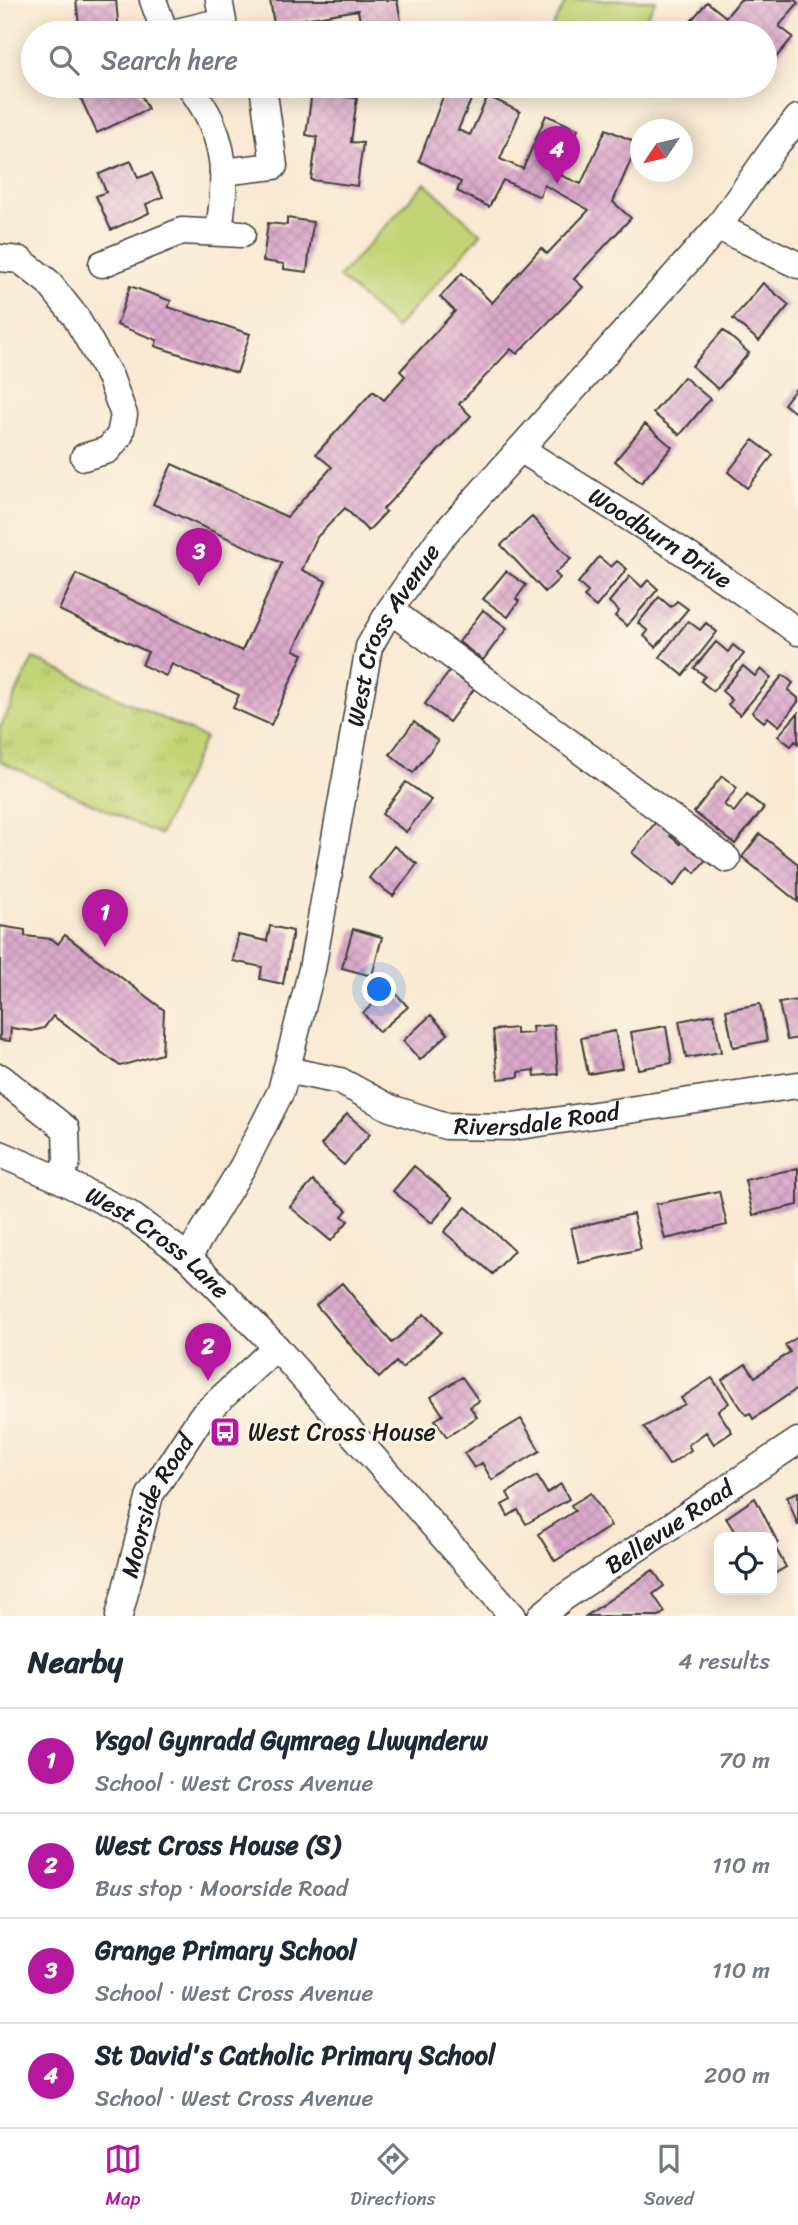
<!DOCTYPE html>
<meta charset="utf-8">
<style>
:root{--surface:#fff;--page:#f6f6f7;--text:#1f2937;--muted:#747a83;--line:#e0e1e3;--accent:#b5179e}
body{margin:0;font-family:Sriracha,sans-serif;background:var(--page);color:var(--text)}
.controls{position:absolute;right:21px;bottom:21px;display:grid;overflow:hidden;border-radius:14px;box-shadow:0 4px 18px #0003}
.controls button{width:63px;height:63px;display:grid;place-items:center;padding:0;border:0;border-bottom:2px solid var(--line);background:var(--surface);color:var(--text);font:35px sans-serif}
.compass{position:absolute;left:630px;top:119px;width:63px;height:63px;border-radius:50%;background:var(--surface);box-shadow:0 4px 18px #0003;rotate:235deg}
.you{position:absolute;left:380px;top:990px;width:24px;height:24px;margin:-18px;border:5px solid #fff;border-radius:50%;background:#1a73e8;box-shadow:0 0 0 10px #1a73e833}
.badge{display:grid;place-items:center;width:46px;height:46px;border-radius:50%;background:var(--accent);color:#fff;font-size:23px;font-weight:700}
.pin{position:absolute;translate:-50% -58px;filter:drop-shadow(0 2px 4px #0008)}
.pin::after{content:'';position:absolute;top:37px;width:24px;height:21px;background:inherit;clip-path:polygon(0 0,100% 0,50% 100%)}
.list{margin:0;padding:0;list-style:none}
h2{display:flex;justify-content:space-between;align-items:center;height:91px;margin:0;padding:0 28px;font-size:30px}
h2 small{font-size:23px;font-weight:400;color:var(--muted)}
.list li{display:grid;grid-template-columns:46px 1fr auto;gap:21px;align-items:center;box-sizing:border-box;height:105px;padding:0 28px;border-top:2px solid var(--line)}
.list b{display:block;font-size:26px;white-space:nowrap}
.list p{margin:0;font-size:23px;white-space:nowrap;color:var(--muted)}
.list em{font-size:23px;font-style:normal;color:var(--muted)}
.icon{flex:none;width:38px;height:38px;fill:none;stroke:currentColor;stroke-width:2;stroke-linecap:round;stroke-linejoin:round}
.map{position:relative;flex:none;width:798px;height:1616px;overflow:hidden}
.search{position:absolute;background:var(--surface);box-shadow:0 4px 18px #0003;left:21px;right:21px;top:21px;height:77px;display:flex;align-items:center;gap:18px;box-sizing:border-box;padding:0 24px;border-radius:38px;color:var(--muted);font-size:26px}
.sheet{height:511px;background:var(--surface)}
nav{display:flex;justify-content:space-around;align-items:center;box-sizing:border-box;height:98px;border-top:2px solid var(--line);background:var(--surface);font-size:19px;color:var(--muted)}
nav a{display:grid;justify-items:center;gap:4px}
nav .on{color:var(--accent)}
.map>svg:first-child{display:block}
.park{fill:url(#park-tufts);stroke:#6f7849;stroke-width:2}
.pitch{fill:#c2d476;stroke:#6f7849;stroke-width:2}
.building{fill:url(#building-cross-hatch)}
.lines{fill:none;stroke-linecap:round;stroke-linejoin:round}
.minor-casing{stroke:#3d3b37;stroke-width:29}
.minor{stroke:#fff;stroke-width:26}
.labels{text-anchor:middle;stroke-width:6;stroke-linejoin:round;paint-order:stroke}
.street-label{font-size:24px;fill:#1c1c1c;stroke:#fcf5e5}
.poi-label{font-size:24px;fill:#1c1c1c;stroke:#fcf5e5;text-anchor:start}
</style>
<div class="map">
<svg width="798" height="1616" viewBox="0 0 798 1616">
<defs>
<pattern id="park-tufts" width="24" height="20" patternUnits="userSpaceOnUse" patternTransform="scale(1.75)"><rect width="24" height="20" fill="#c2d476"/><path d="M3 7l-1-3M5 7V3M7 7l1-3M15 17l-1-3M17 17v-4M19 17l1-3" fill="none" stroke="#a6b566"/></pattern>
<pattern id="building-cross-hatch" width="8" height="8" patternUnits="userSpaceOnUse" patternTransform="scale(1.75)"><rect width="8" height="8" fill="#daa8cb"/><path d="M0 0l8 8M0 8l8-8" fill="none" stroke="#ba90ae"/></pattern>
</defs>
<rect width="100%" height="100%" fill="#fcf5e5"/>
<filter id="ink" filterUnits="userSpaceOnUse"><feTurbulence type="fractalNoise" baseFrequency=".0143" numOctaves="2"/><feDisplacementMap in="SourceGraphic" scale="14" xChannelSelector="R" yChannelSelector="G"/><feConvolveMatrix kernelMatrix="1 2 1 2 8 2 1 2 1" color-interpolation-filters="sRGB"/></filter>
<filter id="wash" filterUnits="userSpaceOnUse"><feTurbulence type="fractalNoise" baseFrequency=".00686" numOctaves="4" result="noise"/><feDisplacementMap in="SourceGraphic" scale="28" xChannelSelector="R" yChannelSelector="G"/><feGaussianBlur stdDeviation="1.57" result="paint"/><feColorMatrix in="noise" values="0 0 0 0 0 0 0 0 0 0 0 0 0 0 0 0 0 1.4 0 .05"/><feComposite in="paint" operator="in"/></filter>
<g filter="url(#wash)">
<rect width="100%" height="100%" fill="#f9e9d3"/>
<path class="park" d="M 33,658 L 205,738 L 160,835 L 0,761 L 0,728 Z"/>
<path class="pitch" d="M 567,0 L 656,0 L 637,33 L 549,33 Z
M 425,183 L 481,234 L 396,328 L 339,277 Z"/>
<g id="blocks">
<path class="building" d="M 76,0 L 116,0 L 119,33 L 80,33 Z
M 270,0 L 397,0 L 402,26 L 362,33 L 358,10 L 274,24 Z
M 740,0 L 795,0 L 798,3 L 779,26 L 793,37 L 765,71 L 765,33 L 681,33 L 707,2 L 726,17 Z
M 75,86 L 137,86 L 148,109 L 97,133 Z
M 300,86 L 346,86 L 345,97 L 357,98 L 351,142 L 363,143 L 357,186 L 311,180 L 317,137 L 306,135 L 312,92 L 299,90 Z
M 447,86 L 477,86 L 458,130 L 470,135 L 488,96 L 520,112 L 500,159 L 523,169 L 546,115 L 578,129 L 560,175 L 581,184 L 606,129 L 638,143 L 613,202 L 631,218 L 574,279 L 583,287 L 517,354 L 511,349 L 459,404 L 471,416 L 383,509 L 386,512 L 368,531 L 345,508 L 317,537 L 302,570 L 326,581 L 294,650 L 303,654 L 271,725 L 233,708 L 239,695 L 172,664 L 166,676 L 142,665 L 148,652 L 59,610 L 76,574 L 242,651 L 282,563 L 153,504 L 172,464 L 287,517 L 332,467 L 316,454 L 373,391 L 384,400 L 405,376 L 400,371 L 455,311 L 440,297 L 462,273 L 492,303 L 541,248 L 547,254 L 589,210 L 544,185 L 540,197 L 503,180 L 489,207 L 457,191 L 461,182 L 419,161 Z
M 131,161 L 138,178 L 152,173 L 163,197 L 146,204 L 149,213 L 111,230 L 96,196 L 106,192 L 99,174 Z
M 287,218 L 313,222 L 307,272 L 284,269 L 284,264 L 263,261 L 268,223 L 287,225 Z
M 763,283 L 789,305 L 759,341 L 733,319 Z
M 130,286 L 171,301 L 168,307 L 250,334 L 237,373 L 155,346 L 157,340 L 117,325 Z
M 723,330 L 749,353 L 718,389 L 692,366 Z
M 684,377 L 710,399 L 680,435 L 653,413 Z
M 798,386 L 798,415 L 784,404 Z
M 645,424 L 672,447 L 641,483 L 615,461 Z
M 753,440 L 773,455 L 747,488 L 728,472 Z
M 532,517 L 571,559 L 555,573 L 560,578 L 545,592 L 501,545 Z
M 599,557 L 611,567 L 617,561 L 627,569 L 596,607 L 584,597 L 588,592 L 578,583 Z
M 506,571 L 526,585 L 516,599 L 519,601 L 508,617 L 483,599 Z
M 630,576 L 642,587 L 648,580 L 658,589 L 627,626 L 615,616 L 619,611 L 609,602 Z
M 659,597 L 671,607 L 677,601 L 688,609 L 656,647 L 644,636 L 648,631 L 638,623 Z
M 483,610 L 507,628 L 483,660 L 459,642 Z
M 688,621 L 700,630 L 706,623 L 717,632 L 683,675 L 660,657 Z
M 716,642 L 728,652 L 733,645 L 744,654 L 713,691 L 701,681 L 705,676 L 694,668 Z
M 743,666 L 755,676 L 761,669 L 771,678 L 740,715 L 728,705 L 732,700 L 722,691 Z
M 450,671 L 474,689 L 449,722 L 425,704 Z
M 783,675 L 793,683 L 788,690 L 798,698 L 798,702 L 779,726 L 768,717 L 764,722 L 752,712 Z
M 798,713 L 798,744 L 795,741 L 791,746 L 778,736 Z
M 414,722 L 438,741 L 413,773 L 390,754 Z
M 722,776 L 737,788 L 724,805 L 734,812 L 747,795 L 764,808 L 735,844 L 694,812 Z
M 406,782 L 431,800 L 406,832 L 382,814 Z
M 661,815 L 676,827 L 670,836 L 680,844 L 686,836 L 710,854 L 695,873 L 689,867 L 674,886 L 632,853 Z
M 760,834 L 798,864 L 798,902 L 742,857 Z
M 394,846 L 417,864 L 393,896 L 369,878 Z
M 0,926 L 25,930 L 25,936 L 52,939 L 58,944 L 65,935 L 164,1010 L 162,1054 L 120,1066 L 53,1016 L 44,1028 L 32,1031 L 11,1028 L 10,1041 L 0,1040 Z
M 270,926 L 293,931 L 283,984 L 260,979 L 262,967 L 233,961 L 238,935 L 267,941 Z
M 353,929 L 382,937 L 372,976 L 342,968 Z
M 391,988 L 408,1007 L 379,1032 L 363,1013 Z
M 798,1000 L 798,1038 L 787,1040 L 779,1003 Z
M 760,1004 L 767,1041 L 733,1047 L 726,1010 Z
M 714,1014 L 721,1052 L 686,1058 L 679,1021 Z
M 431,1015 L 448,1034 L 420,1060 L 403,1041 Z
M 554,1025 L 558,1074 L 535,1076 L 534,1070 L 519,1072 L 519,1077 L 498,1079 L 493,1030 L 516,1028 L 516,1034 L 533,1033 L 532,1027 Z
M 666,1026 L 672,1063 L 638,1069 L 631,1032 Z
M 615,1031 L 622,1068 L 588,1074 L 581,1038 Z
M 347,1114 L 370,1134 L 344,1165 L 321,1145 Z
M 414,1166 L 453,1198 L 432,1223 L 393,1191 Z
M 798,1168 L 798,1205 L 753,1215 L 745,1180 Z
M 313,1181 L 347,1210 L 342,1216 L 348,1221 L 331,1241 L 290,1207 Z
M 719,1191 L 727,1225 L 665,1239 L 656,1204 Z
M 466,1207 L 514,1250 L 493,1274 L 444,1232 Z
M 633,1214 L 641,1249 L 579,1263 L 571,1228 Z
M 342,1283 L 392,1343 L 424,1314 L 441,1332 L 402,1368 L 396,1362 L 379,1378 L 316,1305 Z
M 798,1337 L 798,1388 L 753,1419 L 750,1413 L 746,1415 L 722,1380 L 746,1364 L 755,1377 L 790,1352 L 785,1345 Z
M 462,1377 L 479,1401 L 470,1407 L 477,1417 L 447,1437 L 435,1420 L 443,1415 L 431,1397 Z
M 712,1378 L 729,1403 L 718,1411 L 732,1432 L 714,1444 L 706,1432 L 688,1445 L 691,1450 L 669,1465 L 644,1427 L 685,1404 L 681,1398 Z
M 521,1419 L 540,1451 L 492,1480 L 482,1463 L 474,1468 L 464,1453 Z
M 537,1476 L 547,1493 L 561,1484 L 569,1499 L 526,1524 L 518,1510 L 508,1516 L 502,1505 L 511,1500 L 507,1493 Z
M 798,1492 L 798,1526 L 787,1496 Z
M 591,1493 L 611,1526 L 555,1561 L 538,1534 L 575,1511 L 571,1505 Z
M 755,1498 L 778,1543 L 772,1547 L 772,1537 L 738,1537 L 726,1518 Z
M 776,1549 L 786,1567 L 772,1575 L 772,1551 Z
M 653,1570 L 664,1586 L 653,1594 L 665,1612 L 659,1616 L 586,1616 Z"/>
</g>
</g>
<g filter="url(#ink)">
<use href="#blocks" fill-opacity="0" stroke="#3d3b37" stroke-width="2"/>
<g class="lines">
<g class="minor-casing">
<g id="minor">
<path d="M 153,0 L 165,33"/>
<path d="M 172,33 L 223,21 L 219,0"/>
<path d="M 190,86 C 197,98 207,110 212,124 C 228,160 224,194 219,232"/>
<path d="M 223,172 L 274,166 L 263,86"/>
<path d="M 718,227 L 798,265"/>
<path d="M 0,258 L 20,260 L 48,282 L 75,316 L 110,377 L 124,415 L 120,435 L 108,450 L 84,457"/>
<path d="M 102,264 L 182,231 L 242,234"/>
<path id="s1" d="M 522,450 C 615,509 710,566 798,632"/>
<path d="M 390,610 L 727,859"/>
<path id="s2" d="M 286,1070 L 340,1081 L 390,1108 L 446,1126 L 513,1127 L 798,1085"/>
<path d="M 0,1077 L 66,1129 L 67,1162 L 59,1179"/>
<path id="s3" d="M 0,1154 L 59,1179 L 129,1214 L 188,1257 L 276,1347 L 513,1616"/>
<path id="s4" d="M 188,1257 L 243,1166 L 281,1091 L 312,969 L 369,647 L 390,610 L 438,541 L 718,227 L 776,145 L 798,118"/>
<path id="s5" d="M 119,1616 L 150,1495 L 201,1417 L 276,1347"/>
<path id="s6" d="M 541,1616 L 563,1598 L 798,1441"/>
</g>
</g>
<use href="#minor" class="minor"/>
</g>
</g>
<defs>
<g id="bus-square" transform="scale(1.575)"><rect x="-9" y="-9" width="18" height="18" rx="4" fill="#b5179e" stroke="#fcf5e5"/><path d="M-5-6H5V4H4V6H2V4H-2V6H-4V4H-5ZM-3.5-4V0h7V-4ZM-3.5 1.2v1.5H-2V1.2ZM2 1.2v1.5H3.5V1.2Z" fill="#fff"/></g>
</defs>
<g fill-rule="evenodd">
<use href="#bus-square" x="225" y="1432"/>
</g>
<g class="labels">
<g class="street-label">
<text dy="8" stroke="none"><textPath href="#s1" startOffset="164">Woodburn Drive</textPath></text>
<text dy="8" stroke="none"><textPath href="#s4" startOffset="663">West Cross Avenue</textPath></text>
<text dy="8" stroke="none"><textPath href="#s2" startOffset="262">Riversdale Road</textPath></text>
<text dy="8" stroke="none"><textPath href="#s3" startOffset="182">West Cross Lane</textPath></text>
<text dy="8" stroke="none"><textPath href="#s5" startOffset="117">Moorside Road</textPath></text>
<text dy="8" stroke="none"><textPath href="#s6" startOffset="156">Bellevue Road</textPath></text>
</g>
<g class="poi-label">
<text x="248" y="1440">West Cross House</text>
</g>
</g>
</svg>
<div class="controls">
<button><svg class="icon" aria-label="locate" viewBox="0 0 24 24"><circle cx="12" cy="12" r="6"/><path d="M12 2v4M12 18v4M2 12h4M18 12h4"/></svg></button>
</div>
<svg class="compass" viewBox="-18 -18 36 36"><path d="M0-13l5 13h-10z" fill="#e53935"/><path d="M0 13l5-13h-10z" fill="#747a83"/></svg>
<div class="you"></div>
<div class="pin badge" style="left:105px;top:947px">1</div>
<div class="pin badge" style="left:208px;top:1381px">2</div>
<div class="pin badge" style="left:199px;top:586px">3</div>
<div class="pin badge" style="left:557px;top:184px">4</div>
<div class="search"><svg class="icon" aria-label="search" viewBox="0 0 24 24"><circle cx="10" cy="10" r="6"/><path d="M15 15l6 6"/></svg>Search here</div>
</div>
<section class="sheet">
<h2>Nearby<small>4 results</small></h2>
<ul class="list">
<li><span class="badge">1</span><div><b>Ysgol Gynradd Gymraeg Llwynderw</b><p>School · West Cross Avenue</p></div><em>70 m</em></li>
<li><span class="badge">2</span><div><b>West Cross House (S)</b><p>Bus stop · Moorside Road</p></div><em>110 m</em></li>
<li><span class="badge">3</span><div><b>Grange Primary School</b><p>School · West Cross Avenue</p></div><em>110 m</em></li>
<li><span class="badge">4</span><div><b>St David's Catholic Primary School</b><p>School · West Cross Avenue</p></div><em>200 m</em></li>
</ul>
</section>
<nav>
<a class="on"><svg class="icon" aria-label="map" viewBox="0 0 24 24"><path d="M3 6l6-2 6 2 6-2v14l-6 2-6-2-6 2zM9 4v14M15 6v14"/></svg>Map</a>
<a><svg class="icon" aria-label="directions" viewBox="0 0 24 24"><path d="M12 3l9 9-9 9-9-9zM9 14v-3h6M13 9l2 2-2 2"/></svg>Directions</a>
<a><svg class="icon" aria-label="saved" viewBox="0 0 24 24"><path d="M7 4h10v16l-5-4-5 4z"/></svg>Saved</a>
</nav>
